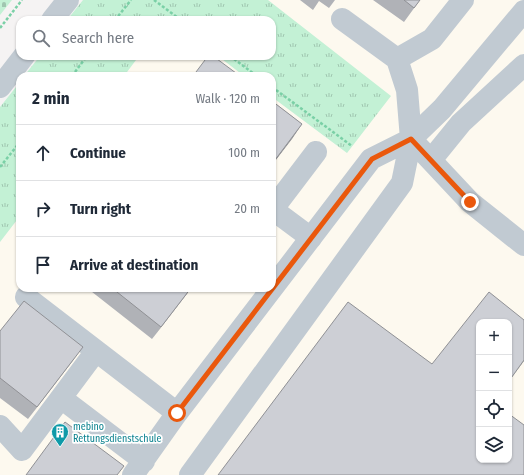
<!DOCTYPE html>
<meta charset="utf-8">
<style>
:root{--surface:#fff;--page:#f6f6f7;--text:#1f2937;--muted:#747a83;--line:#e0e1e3}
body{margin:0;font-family:"Fira Sans Condensed",sans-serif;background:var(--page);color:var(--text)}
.controls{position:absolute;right:12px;bottom:12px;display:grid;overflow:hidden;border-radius:8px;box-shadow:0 1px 3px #0004}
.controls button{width:36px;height:36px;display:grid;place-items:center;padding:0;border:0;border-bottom:1px solid var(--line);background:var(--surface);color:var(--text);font:20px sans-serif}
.stop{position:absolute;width:12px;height:12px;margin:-9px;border:3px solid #ea580c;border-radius:50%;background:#fff}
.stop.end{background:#ea580c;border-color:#fff;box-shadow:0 1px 4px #0008}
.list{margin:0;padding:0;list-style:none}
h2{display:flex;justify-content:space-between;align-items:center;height:52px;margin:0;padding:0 16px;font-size:17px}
h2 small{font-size:13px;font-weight:400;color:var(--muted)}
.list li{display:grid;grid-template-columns:26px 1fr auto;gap:12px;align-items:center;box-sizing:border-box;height:56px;padding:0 16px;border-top:1px solid var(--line)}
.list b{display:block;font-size:15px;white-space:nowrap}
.list em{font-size:13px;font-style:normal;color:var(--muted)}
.icon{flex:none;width:22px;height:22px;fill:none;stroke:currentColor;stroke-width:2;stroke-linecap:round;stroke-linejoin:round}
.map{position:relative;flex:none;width:524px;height:475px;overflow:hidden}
.search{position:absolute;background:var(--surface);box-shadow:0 1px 3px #0004;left:16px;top:16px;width:260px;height:44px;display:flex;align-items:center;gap:10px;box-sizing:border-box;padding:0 14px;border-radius:12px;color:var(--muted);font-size:15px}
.panel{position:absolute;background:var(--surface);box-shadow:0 1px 3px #0004;left:16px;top:72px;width:260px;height:220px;border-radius:12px}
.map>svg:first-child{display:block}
.commercial{fill:#fdf9ef;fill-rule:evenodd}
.grass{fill:url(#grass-tufts)}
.cemetery{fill:url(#cemetery-stones)}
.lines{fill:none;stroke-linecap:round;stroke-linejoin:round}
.path{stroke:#7ad0a6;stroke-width:2.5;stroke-dasharray:3 2;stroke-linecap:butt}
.minor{stroke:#c1cad2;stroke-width:22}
.wall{fill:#b0b2b7}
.shaded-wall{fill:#909195}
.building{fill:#cdcfd5;stroke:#909195}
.route{stroke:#ea580c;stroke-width:5}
.labels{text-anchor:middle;stroke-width:3.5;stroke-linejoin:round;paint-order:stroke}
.culture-label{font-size:10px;fill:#0d838f;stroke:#fff;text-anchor:start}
</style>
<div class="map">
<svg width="524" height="475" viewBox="0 0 524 475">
<defs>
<pattern id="grass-tufts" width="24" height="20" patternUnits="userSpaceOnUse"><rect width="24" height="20" fill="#c3f1d5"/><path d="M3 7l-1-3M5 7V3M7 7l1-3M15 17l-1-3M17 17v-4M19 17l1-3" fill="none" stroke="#a0c6b0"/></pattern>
<pattern id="cemetery-stones" width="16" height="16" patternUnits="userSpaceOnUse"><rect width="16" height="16" fill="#c3f1d5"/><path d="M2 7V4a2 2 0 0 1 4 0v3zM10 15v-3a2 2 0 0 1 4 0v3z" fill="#a0c6b0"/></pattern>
</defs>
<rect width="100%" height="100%" fill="#f5f3f3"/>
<path class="commercial" d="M 268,0 L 524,0 L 524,475 L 0,475 L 0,242 L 20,216 L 20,288 L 272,288 L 272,97 L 347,153 L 390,96 ZM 479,322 L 509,322 L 509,460 L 479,460 Z
M 139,56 L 218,56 L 244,76 L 124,76 Z"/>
<path class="grass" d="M 83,0 L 268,0 L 391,96 L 347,153 L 272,97 L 272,76 L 244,76 L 218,56 L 272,56 L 272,20 L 169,20 L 167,18 L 166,20 L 67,20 Z
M 40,56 L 139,56 L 124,76 L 24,76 Z
M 20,82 L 20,216 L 0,242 L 0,107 Z"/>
<path class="cemetery" d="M 0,0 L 12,0 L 0,15 Z"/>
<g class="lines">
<path class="path" d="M 154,0 L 181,20
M 115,20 L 131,0
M 0,28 L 22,0
M 230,56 L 257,76
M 72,76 L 87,56
M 272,87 L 352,146
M 0,167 L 20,142"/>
<path class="minor" d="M 342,19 L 397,59 L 432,39 L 463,0
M 52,20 L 68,0
M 0,87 L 24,56
M 411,139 L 470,202 L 524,245
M 431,160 L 461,123 L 524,65
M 272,209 L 311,238
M 272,210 L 316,152
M 26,297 L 177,413 L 371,159 L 411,139 L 442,109 L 524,11
M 61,398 L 144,461
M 0,426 L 22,450 L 96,351
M 133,475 L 177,413
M 190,475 L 402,183 L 411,139 L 407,90 L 397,59"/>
</g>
<path class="wall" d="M 300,0 L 335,0 L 329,8 L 319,1 L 313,10 Z
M 373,0 L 420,0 L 404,22 Z
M 272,101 L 302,124 L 272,165 Z
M 87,288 L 191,288 L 186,295 L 152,339 Z
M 0,331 L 74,359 L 28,419 L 0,398 Z"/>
<path class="shaded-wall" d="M 302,124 L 292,139 L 272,165 L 272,164 Z
M 191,288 L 186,295 L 152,339 L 161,327 Z
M 83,347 L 74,359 L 28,419 L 37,407 Z
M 524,360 L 524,361 L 509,381 Z"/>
<path class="building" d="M 404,0 L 420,0 L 414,8 Z
M 208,56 L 213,56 L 240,76 L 193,76 Z
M 272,101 L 302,124 L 275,160 L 272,158 Z
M 112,288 L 191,288 L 161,327 Z
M 489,292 L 524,320 L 524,360 L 509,381 L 509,322 L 479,322 L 479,460 L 509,460 L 509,414 L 524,425 L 524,475 L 218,475 L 348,302 L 432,364 Z
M 24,301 L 83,347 L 37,407 L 0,378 L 0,331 Z
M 65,422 L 124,466 L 117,475 L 26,475 Z"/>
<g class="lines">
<path class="route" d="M 177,413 L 372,159 L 411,139 L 470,202"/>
</g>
<defs>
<g id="building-pin" transform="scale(0.9)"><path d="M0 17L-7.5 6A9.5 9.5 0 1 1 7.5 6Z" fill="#0f9aa8" stroke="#fff"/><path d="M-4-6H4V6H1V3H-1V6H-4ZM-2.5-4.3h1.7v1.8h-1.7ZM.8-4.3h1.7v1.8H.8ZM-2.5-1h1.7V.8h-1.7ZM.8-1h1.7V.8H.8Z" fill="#fff"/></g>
</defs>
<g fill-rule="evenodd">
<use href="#building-pin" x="60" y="432"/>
</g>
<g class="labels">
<g class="culture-label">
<text x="73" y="430">mebino<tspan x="73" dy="12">Rettungsdienstschule</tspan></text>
</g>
</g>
</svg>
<div class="controls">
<button>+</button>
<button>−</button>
<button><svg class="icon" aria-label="locate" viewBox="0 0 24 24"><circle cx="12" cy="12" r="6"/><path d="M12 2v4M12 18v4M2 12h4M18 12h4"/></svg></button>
<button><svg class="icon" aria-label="layers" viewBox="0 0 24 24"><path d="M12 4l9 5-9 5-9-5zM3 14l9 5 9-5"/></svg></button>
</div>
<div class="stop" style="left:177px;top:413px"></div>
<div class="stop end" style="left:470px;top:202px"></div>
<div class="search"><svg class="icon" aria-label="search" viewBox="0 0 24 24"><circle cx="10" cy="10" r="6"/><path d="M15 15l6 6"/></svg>Search here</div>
<section class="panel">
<h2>2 min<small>Walk · 120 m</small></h2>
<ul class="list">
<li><svg class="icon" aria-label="ahead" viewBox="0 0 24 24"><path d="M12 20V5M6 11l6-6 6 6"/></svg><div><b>Continue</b></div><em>100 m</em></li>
<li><svg class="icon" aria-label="right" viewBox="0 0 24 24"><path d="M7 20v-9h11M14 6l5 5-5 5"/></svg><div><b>Turn right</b></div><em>20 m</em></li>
<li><svg class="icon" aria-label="arrive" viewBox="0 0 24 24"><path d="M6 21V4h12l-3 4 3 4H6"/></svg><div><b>Arrive at destination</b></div></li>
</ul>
</section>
</div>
